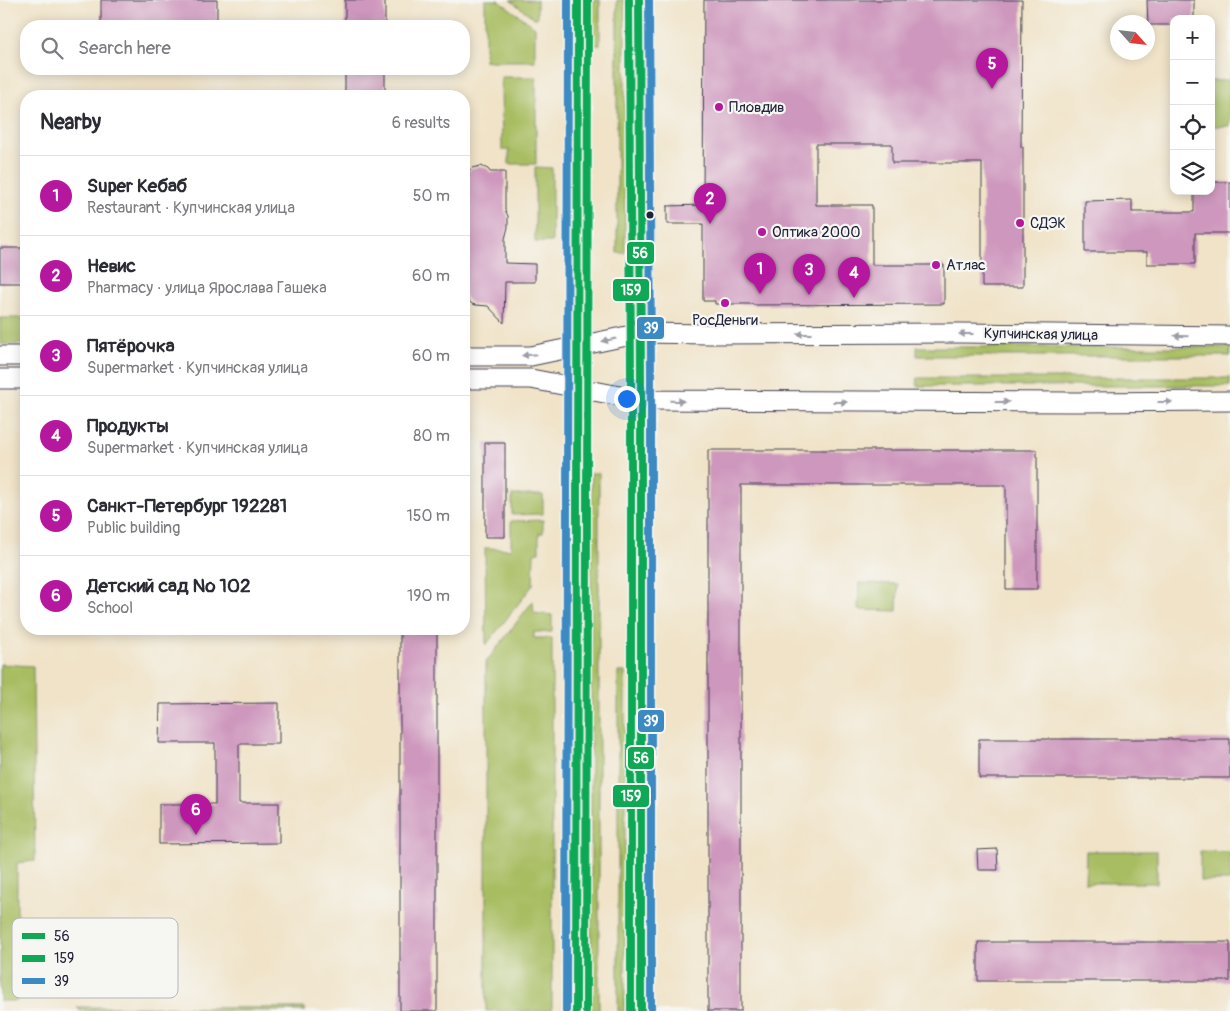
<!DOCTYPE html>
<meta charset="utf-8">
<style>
:root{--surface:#fff;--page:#f2f2f3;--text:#2b2b33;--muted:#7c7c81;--line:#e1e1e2;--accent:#b5179e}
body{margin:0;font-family:Pangolin,sans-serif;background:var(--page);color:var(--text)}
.controls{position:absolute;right:15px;top:15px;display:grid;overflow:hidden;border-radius:10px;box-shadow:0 2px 12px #0003}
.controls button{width:45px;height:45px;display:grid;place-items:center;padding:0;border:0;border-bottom:1px solid var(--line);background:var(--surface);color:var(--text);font:25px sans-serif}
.compass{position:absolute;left:1110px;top:15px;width:45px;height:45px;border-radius:50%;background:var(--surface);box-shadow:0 2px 12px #0003;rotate:117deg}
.you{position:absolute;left:626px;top:398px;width:18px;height:18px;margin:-12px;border:4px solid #fff;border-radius:50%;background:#1a73e8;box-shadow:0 0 0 8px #1a73e833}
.badge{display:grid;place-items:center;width:32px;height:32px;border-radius:50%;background:var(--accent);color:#fff;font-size:16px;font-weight:700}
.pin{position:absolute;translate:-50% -41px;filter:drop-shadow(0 1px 2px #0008)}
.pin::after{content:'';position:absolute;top:26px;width:18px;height:15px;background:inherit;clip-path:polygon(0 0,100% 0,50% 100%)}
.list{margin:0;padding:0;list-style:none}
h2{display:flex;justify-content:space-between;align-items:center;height:65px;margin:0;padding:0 20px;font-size:21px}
h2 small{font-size:16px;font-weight:400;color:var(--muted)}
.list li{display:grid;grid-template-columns:32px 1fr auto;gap:15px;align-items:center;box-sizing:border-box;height:80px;padding:0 20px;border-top:1px solid var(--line)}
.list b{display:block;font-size:19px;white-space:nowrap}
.list p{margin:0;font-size:16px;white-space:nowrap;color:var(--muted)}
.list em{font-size:16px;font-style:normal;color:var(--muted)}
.icon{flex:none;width:28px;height:28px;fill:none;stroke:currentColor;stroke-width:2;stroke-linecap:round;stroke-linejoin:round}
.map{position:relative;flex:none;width:1230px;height:1011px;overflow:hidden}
.search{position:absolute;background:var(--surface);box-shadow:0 2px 12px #0003;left:20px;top:20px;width:450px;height:55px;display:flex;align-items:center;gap:12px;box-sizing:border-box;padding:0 18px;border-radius:20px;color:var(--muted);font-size:19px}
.panel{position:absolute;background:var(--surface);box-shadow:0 2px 12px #0003;left:20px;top:90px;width:450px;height:545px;border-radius:20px}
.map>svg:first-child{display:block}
.green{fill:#a8bd62;stroke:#65704e}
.building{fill:#ce97bd}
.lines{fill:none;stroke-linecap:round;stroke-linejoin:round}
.street-casing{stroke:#413f50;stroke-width:21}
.secondary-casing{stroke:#413f50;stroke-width:29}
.street{stroke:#fff;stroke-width:19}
.secondary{stroke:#fff;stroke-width:26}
.bus-1-casing{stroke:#f6f6f2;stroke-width:11}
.bus-2-casing{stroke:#f6f6f2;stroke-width:11}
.bus-3-casing{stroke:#f6f6f2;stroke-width:11}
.bus-1{stroke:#10a855;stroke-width:8}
.bus-2{stroke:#10a855;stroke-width:8}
.bus-3{stroke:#3d8ac2;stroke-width:8}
.oneway{fill:#9c9ca7}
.poi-dot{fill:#b5179e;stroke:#f6f6f2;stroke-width:2}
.bus-dot{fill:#22223b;stroke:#f6f6f2;stroke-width:2}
.labels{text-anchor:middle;stroke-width:4.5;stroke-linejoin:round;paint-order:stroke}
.poi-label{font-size:15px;fill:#22223b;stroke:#f6f6f2;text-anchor:start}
.street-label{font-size:15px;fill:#22223b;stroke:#f6f6f2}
.key{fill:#f6f6f2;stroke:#b6b6bb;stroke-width:1}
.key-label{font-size:14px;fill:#22223b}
.line-badge{stroke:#f6f6f2;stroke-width:2}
.badge-label{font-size:14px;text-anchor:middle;font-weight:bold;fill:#fff}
</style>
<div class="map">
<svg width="1230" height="1011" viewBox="0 0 1230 1011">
<rect width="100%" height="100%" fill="#f6f6f2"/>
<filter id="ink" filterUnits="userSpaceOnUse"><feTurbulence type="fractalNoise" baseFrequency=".02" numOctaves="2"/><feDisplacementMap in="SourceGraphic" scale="10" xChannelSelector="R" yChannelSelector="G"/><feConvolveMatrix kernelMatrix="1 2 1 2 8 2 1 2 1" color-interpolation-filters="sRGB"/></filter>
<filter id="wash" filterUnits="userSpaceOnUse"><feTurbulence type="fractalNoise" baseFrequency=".0096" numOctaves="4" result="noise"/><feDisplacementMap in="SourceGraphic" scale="20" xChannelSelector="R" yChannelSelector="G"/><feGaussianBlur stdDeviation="1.12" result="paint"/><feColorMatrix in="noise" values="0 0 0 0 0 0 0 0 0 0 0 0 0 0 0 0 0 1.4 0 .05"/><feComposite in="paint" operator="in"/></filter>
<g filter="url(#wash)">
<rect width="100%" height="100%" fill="#f0e3c8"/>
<path class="green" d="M 485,0 L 498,0 L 535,27 L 535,61 L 485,61 Z
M 510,0 L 537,0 L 537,18 L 534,18 Z
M 592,0 L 600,0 L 600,45 L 592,45 Z
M 617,0 L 625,0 L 625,253 L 617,253 Z
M 501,77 L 536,77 L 536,164 L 509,164 L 509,150 L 502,150 Z
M 1230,80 L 1230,126 L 1211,126 L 1211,81 Z
M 535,167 L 552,168 L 552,242 L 535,242 Z
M 0,318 L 26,318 L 26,344 L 0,344 Z
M 917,347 L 1230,347 L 1230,356 L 917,356 Z
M 917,378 L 1230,378 L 1230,386 L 917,386 Z
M 591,473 L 599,473 L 599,1011 L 591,1011 Z
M 512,495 L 543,495 L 543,514 L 512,515 Z
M 543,520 L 543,533 L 539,533 L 539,552 L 534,553 L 533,585 L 486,645 L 485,548 L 511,549 L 511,521 Z
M 859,583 L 898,584 L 897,611 L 858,610 Z
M 533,601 L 534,613 L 552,615 L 552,632 L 534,632 L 534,638 L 552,638 L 552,1011 L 486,1011 L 486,662 Z
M 0,664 L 33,666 L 35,861 L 17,863 L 17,1001 L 0,1001 Z
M 618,672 L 625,672 L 625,1011 L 618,1011 Z
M 1086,851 L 1157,851 L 1157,883 L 1085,883 Z
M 1200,851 L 1230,852 L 1230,881 L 1200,881 Z
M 77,1007 L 304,1008 L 306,1011 L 80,1011 Z"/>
<g id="blocks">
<path class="building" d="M 101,0 L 217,0 L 217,26 L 101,26 Z
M 345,0 L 385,0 L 385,26 L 345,26 Z
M 704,0 L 1022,0 L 1021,147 L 1023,147 L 1023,287 L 982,287 L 982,163 L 892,163 L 892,144 L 816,144 L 816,205 L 872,205 L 872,265 L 944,265 L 944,304 L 753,305 L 753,304 L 715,304 L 715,301 L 703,301 L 703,224 L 667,224 L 667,206 L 703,205 Z
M 1147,0 L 1194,0 L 1194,19 L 1174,19 L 1174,25 L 1148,25 Z
M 350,69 L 385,69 L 385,96 L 345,96 L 345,72 L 350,72 Z
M 481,166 L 488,169 L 490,172 L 505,172 L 505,210 L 508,216 L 508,227 L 505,239 L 505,263 L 535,264 L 535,282 L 505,282 L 504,323 L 488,306 L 476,305 L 472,304 L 464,296 L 464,174 L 472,168 Z
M 1211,182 L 1230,182 L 1230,233 L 1195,233 L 1195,264 L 1147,264 L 1147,252 L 1085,252 L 1085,201 L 1132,200 L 1132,212 L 1194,212 L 1194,191 L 1211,191 Z
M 0,248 L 26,248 L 26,283 L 0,283 Z
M 485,443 L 505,443 L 505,537 L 485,537 Z
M 708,450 L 1037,450 L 1037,589 L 1006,589 L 1006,485 L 741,485 L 741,1011 L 708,1011 Z
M 400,629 L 437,629 L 437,1011 L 400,1011 Z
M 279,703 L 279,744 L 239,744 L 239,803 L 279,803 L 279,843 L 159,844 L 159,804 L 215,804 L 215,743 L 159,743 L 160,704 Z
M 979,739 L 1230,739 L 1230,778 L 979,778 Z
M 997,849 L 998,870 L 978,870 L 977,850 Z
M 978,942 L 1230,942 L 1230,981 L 978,981 Z"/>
</g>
</g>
<g filter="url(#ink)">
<use href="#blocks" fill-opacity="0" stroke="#413f50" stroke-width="1"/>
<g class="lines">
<g class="street-casing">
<path id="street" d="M 0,356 L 26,356
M 464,356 L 531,356 L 641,333 L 710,334 L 961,333 L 1230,336
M 0,379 L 26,379
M 464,379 L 531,379 L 641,400 L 1078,402 L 1230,401"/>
</g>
<g class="secondary-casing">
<path id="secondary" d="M 639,0 C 643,337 641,674 641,1011
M 576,1011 L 578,0"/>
</g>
<use href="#street" class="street"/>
<use href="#secondary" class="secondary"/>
<g class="bus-1-casing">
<path id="bus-1" d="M 639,0 L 641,379 L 641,1011
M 576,1011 L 578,0"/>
</g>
<g class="bus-2-casing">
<path id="bus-2" d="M 629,0 L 631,379 L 631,1011
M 586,1011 L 588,0"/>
</g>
<g class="bus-3-casing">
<path id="bus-3" d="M 649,0 L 651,379 L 651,1011
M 566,1011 L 568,0"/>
</g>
<use href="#bus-1" class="bus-1"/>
<use href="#bus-2" class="bus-2"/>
<use href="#bus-3" class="bus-3"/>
</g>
<defs><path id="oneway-solid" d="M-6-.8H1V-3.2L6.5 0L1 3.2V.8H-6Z" transform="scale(1.25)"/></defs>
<g class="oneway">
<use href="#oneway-solid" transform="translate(804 334) rotate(180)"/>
<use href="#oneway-solid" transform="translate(966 334) rotate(-180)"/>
<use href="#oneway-solid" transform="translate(1181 336) rotate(-179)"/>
<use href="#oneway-solid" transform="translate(609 340) rotate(168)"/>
<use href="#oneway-solid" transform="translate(529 355) rotate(175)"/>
<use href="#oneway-solid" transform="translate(677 401) rotate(1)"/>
<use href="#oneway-solid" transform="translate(840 402)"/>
<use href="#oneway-solid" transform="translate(1002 402)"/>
<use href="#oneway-solid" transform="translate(1165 402)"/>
</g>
</g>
<g class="poi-dot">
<circle cx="719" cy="107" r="5"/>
<circle cx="1020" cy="223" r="5"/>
<circle cx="762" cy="232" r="5"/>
<circle cx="936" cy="265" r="5"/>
<circle cx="725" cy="303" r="5"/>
</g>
<circle class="bus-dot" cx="650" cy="215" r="4.5"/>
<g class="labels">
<g class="poi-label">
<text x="729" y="112">Пловдив</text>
<text x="1030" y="228">СДЭК</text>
<text x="772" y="237">Оптика 2000</text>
<text x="946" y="270">Атлас</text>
<text x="725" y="325" text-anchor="middle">РосДеньги</text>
</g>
<g class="street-label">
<text transform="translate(1041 334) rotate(1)" y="5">Купчинская улица</text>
</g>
</g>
<rect x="12" y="918" width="166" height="80" rx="8" class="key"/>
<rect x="22" y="933" width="23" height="6" fill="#10a855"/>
<rect x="22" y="955" width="23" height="7" fill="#10a855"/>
<rect x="22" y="978" width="23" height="6" fill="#3d8ac2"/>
<g class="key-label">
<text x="54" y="941">56</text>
<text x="54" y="963">159</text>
<text x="54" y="986">39</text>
</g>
<g class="line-badge">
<rect x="626" y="241" width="29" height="24" rx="5" fill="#10a855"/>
<rect x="612" y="278" width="38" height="24" rx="5" fill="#10a855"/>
<rect x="636" y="316" width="29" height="24" rx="5" fill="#3d8ac2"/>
<rect x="637" y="709" width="28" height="24" rx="5" fill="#3d8ac2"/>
<rect x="627" y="746" width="28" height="24" rx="5" fill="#10a855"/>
<rect x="612" y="784" width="38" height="24" rx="5" fill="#10a855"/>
</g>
<g class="badge-label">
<text x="640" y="258">56</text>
<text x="631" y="295">159</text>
<text x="651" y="333">39</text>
<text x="651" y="726">39</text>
<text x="641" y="763">56</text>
<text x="631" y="801">159</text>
</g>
</svg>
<div class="controls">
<button>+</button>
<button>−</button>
<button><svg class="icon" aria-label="locate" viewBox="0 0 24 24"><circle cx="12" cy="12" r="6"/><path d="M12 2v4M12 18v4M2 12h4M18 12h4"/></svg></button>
<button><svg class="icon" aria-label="layers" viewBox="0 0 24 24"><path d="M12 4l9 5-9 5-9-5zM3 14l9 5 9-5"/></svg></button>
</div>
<svg class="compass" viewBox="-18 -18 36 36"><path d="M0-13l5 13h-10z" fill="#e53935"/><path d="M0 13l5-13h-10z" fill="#7c7c81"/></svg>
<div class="you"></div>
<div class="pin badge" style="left:760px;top:294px">1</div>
<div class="pin badge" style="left:710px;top:224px">2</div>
<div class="pin badge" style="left:809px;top:295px">3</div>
<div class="pin badge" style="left:854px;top:298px">4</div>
<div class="pin badge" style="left:992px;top:89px">5</div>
<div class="pin badge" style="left:196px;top:835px">6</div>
<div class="search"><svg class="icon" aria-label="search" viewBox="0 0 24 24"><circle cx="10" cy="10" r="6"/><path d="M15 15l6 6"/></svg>Search here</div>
<section class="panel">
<h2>Nearby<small>6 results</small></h2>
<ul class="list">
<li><span class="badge">1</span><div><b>Super Кебаб</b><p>Restaurant · Купчинская улица</p></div><em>50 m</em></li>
<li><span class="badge">2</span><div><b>Невис</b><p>Pharmacy · улица Ярослава Гашека</p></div><em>60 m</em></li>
<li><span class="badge">3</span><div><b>Пятёрочка</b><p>Supermarket · Купчинская улица</p></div><em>60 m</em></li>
<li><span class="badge">4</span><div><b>Продукты</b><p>Supermarket · Купчинская улица</p></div><em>80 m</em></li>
<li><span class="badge">5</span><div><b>Санкт-Петербург 192281</b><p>Public building</p></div><em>150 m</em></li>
<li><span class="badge">6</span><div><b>Детский сад № 102</b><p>School</p></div><em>190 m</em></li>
</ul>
</section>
</div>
